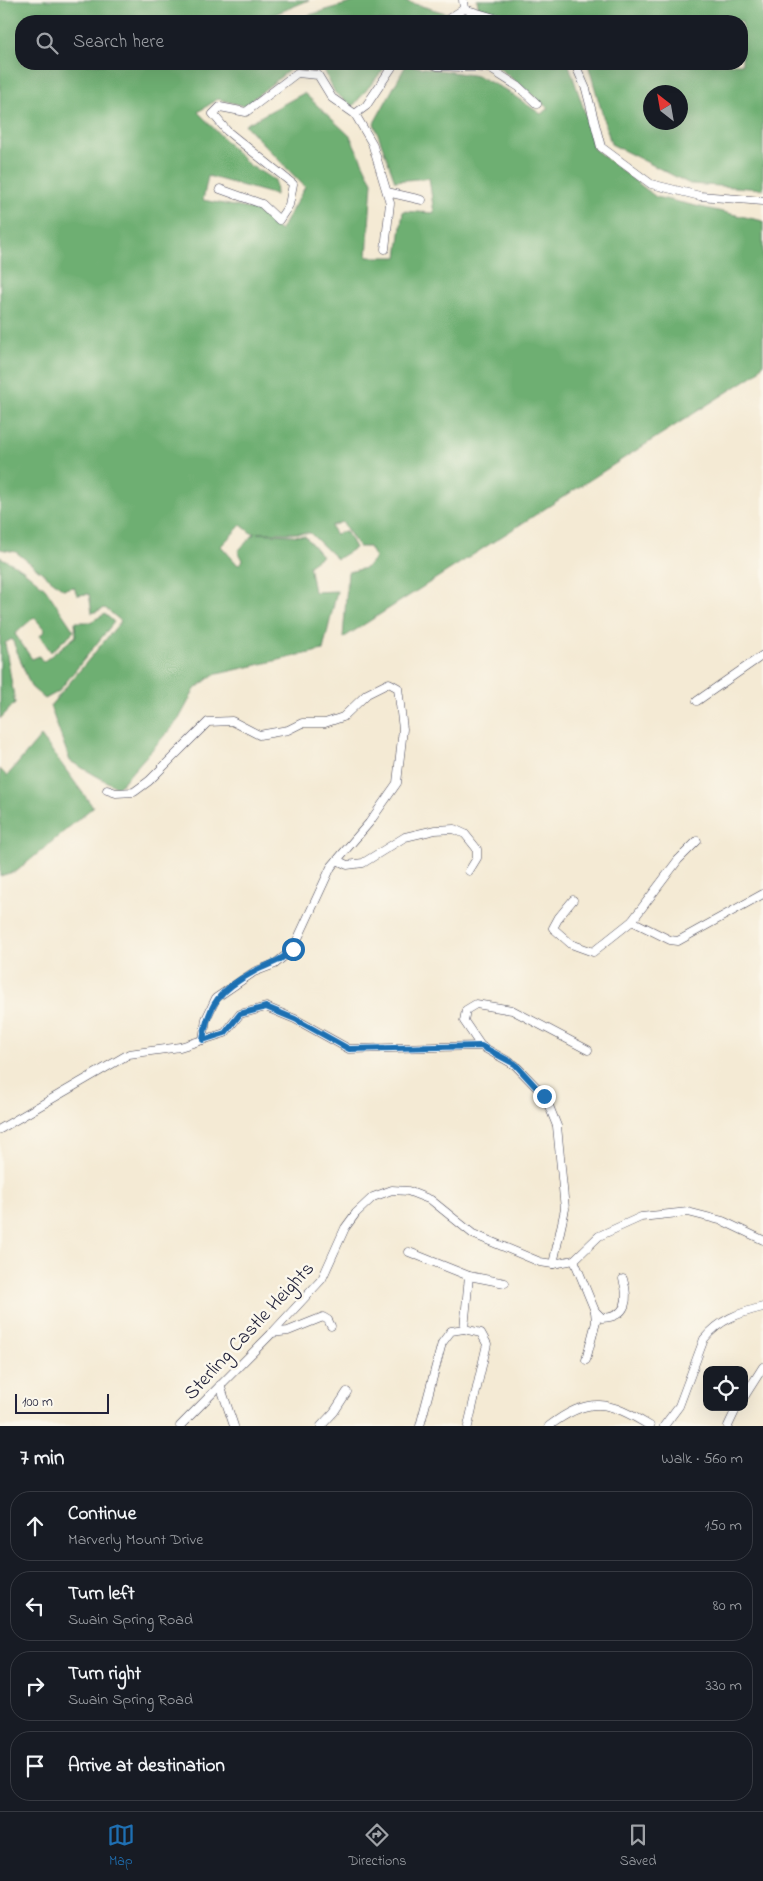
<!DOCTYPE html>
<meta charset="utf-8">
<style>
body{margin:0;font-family:"Indie Flower",sans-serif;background:#20242c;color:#f1f3f6}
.controls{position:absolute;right:15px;bottom:15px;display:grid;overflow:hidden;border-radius:10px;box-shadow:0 5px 20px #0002}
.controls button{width:45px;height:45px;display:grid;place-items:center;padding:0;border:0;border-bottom:1px solid #363941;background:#171b24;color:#f1f3f6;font:25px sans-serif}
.compass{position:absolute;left:643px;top:85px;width:45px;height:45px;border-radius:50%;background:#171b24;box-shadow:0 5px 20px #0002;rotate:329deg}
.scale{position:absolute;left:15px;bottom:12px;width:94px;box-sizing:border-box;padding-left:5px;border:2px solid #22223b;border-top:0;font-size:14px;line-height:18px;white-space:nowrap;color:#22223b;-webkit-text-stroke:4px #fbf7ec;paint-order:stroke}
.stop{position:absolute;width:15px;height:15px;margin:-11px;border:4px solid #1f6fb2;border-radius:50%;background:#fff}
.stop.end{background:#1f6fb2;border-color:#fff;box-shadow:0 1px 5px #0008}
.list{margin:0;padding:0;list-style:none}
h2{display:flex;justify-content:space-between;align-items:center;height:65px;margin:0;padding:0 20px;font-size:21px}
h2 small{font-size:16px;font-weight:400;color:#9ea1a6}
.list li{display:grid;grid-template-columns:32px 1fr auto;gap:15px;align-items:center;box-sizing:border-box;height:70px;margin:0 10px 10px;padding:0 10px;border:1px solid #363941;border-radius:20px}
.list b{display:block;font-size:19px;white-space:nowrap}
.list p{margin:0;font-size:16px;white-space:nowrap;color:#9ea1a6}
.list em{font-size:16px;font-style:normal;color:#9ea1a6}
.icon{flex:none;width:28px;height:28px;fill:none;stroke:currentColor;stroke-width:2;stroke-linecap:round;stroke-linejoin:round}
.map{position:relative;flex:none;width:763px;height:1426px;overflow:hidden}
.search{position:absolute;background:#171b24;box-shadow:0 5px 20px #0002;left:15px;right:15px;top:15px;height:55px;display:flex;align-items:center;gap:12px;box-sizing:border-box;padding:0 18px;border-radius:20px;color:#9ea1a6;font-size:19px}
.sheet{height:385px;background:#171b24}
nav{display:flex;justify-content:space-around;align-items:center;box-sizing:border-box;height:70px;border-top:1px solid #363941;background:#171b24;font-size:14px;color:#9ea1a6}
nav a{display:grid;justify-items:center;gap:2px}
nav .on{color:#1f6fb2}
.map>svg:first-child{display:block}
.forest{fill:#6eaf72;stroke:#486856;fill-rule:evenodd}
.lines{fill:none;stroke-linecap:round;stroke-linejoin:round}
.street-casing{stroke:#424052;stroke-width:9}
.street{stroke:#fff;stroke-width:8}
.route{stroke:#1f6fb2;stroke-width:6}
.labels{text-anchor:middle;stroke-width:5;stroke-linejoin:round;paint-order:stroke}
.street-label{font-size:20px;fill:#22223b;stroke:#fbf7ec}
</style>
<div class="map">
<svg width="763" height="1426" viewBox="0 0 763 1426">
<rect width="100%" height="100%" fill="#fbf7ec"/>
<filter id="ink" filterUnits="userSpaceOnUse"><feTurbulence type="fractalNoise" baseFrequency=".02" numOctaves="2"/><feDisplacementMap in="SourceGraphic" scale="10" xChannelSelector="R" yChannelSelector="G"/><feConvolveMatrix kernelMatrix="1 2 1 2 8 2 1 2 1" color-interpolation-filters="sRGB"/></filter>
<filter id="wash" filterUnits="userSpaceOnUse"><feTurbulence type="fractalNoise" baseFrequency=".0096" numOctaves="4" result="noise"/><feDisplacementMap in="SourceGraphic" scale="20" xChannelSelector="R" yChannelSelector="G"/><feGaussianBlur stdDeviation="1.12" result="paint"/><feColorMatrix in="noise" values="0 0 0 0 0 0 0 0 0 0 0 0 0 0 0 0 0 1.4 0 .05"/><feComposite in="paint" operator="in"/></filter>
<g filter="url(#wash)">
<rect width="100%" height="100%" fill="#f4ead4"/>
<g class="forest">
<path d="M 0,0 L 309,0 L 268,17 L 268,21 L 21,21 L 21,64 L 388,64 L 353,106 L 335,93 L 324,70 L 293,67 L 244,106 L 218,99 L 198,112 L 249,165 L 275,180 L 276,195 L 208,176 L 203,200 L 255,210 L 280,231 L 305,187 L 245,125 L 304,93 L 350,136 L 372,182 L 367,257 L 397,257 L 403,211 L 434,213 L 429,178 L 395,181 L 374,123 L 406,65 L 478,76 L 504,89 L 541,114 L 548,108 L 494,64 L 569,65 L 586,116 L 593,148 L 656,197 L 763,221 L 763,364 L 757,373 L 343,638 L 348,572 L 366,568 L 375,558 L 369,547 L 359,547 L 342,522 L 331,526 L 335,534 L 346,531 L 355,548 L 337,559 L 310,533 L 257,533 L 305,536 L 322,556 L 309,565 L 314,592 L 337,591 L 323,650 L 213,675 L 195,689 L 179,719 L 118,788 L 70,761 L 50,706 L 121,621 L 105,608 L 92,613 L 89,594 L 77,595 L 74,587 L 63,589 L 16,552 L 0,549 ZM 241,525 L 251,533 L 255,533 L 238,551 L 243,560 L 238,565 L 221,546 Z"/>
<polygon points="371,0 401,0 449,14 438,21 289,21 357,1"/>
<path d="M 477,0 L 763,0 L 763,189 L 690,184 L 611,144 L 588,64 L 742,64 L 742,21 L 508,21 L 479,9 ZM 650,92 L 680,92 L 680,122 L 650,122 Z"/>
<polygon points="0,557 22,569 45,588 74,631 51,652 40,636 45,630 34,617 15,634 32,659 39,656 43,662 76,636 75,622 90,622 105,614 114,622 58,692 45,699 31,687 12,639 5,643 15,703 0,719"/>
<polygon points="41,736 93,807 17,871 0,876 0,769 7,776"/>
</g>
</g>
<g filter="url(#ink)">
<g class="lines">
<g class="street-casing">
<g id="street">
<polyline points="463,0 464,9 505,21"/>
<polyline points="445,21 464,9"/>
<polyline points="433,64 437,66 489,68 519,87 537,104"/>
<polyline points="575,64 586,89 601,147 651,184 700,196 763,201"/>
<polyline points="355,114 372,143 390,203 385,249"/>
<polyline points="220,189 262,204 279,220 289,205 293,184 227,131 213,114 220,107 246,112 297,73 318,75 332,98 355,114 366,106 394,64"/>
<polyline points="387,192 422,200"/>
<polyline points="697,701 763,655"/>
<polyline points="107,790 116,793 134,792 149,781 208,722 232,721 259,735 288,730 302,723 325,723 343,717 367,694 389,683 398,688 403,729 397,783 369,823 331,867 293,949 275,964 254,972 216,998 206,1019 203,1040"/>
<polyline points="337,860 347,865 363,863 405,837 435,830 454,829 465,834 477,849 477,858 469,871"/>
<polyline points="573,900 559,917 553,928 571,944 593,952 632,921 678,860 697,841"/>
<polyline points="632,921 670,940 678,941 763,894"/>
<polyline points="481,1046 464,1021 466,1010 476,1004 512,1010 588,1050"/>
<polyline points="0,1129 129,1054 180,1047 225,1033 240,1014 266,1007 295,1019 349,1049 481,1046 515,1065 545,1096 557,1126 565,1209 553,1264 574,1260 599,1236 641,1217 688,1212 723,1221 763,1240"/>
<polyline points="409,1252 469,1276 505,1283"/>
<polyline points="574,1260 595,1311 596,1322 586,1360"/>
<path d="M 595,1311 L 602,1318 C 628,1317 629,1299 623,1279"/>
<polyline points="464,1329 469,1276"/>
<polyline points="272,1333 288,1331 323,1317 328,1320 331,1326"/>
<polyline points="220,1385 234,1426"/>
<polyline points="744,1397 763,1367"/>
<polyline points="180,1426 272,1333 322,1279 345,1228 356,1213 373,1197 392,1190 408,1191 431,1200 473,1234 540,1262 553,1264"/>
<polyline points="321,1426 334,1412 347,1392"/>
<polyline points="420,1426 442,1343 451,1331 464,1329 481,1333 487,1344 468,1426"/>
<path d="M 549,1426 C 590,1395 609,1401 650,1426"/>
<path d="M 664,1426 L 679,1406 L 704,1339 C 720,1319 739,1313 763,1307"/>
<polyline points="728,1426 737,1407"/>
</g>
</g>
<use href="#street" class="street"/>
</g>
</g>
<g class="lines" filter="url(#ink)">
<path class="route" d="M 293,949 C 281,962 268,964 253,972 C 221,989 208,1004 203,1040 L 225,1033 L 240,1014 L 266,1007 L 295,1019 L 349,1049 L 481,1046 L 515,1064 L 544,1096"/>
</g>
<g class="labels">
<g class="street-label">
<text transform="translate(248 1330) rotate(-47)" y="7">Sterling Castle Heights</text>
</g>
</g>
</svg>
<div class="controls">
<button><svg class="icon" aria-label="locate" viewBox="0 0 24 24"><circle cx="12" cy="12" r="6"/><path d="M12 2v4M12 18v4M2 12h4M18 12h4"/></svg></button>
</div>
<svg class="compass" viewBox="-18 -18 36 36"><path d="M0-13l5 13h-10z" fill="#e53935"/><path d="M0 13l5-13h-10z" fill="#9ea1a6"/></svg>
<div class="scale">100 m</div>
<div class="stop" style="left:293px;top:949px"></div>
<div class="stop end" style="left:544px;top:1096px"></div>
<div class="search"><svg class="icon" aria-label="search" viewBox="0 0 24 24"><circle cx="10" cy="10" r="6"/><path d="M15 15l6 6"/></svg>Search here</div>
</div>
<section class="sheet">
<h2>7 min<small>Walk · 560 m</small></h2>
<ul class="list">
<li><svg class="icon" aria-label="ahead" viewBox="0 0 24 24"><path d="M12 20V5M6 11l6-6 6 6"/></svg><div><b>Continue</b><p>Marverly Mount Drive</p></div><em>150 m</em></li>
<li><svg class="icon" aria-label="left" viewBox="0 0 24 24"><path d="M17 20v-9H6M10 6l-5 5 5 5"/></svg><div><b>Turn left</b><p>Swain Spring Road</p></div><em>80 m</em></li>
<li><svg class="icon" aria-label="right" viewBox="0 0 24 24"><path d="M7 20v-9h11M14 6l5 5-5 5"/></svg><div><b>Turn right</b><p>Swain Spring Road</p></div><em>330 m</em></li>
<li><svg class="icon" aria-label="arrive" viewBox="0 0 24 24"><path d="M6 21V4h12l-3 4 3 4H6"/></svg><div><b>Arrive at destination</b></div></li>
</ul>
</section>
<nav>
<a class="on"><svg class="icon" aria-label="map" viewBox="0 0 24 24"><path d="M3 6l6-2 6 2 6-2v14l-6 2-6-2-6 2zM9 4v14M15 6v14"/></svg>Map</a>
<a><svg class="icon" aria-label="directions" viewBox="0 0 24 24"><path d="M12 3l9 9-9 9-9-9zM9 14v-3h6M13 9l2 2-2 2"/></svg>Directions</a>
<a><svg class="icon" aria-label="saved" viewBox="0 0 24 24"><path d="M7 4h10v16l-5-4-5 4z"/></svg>Saved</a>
</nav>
